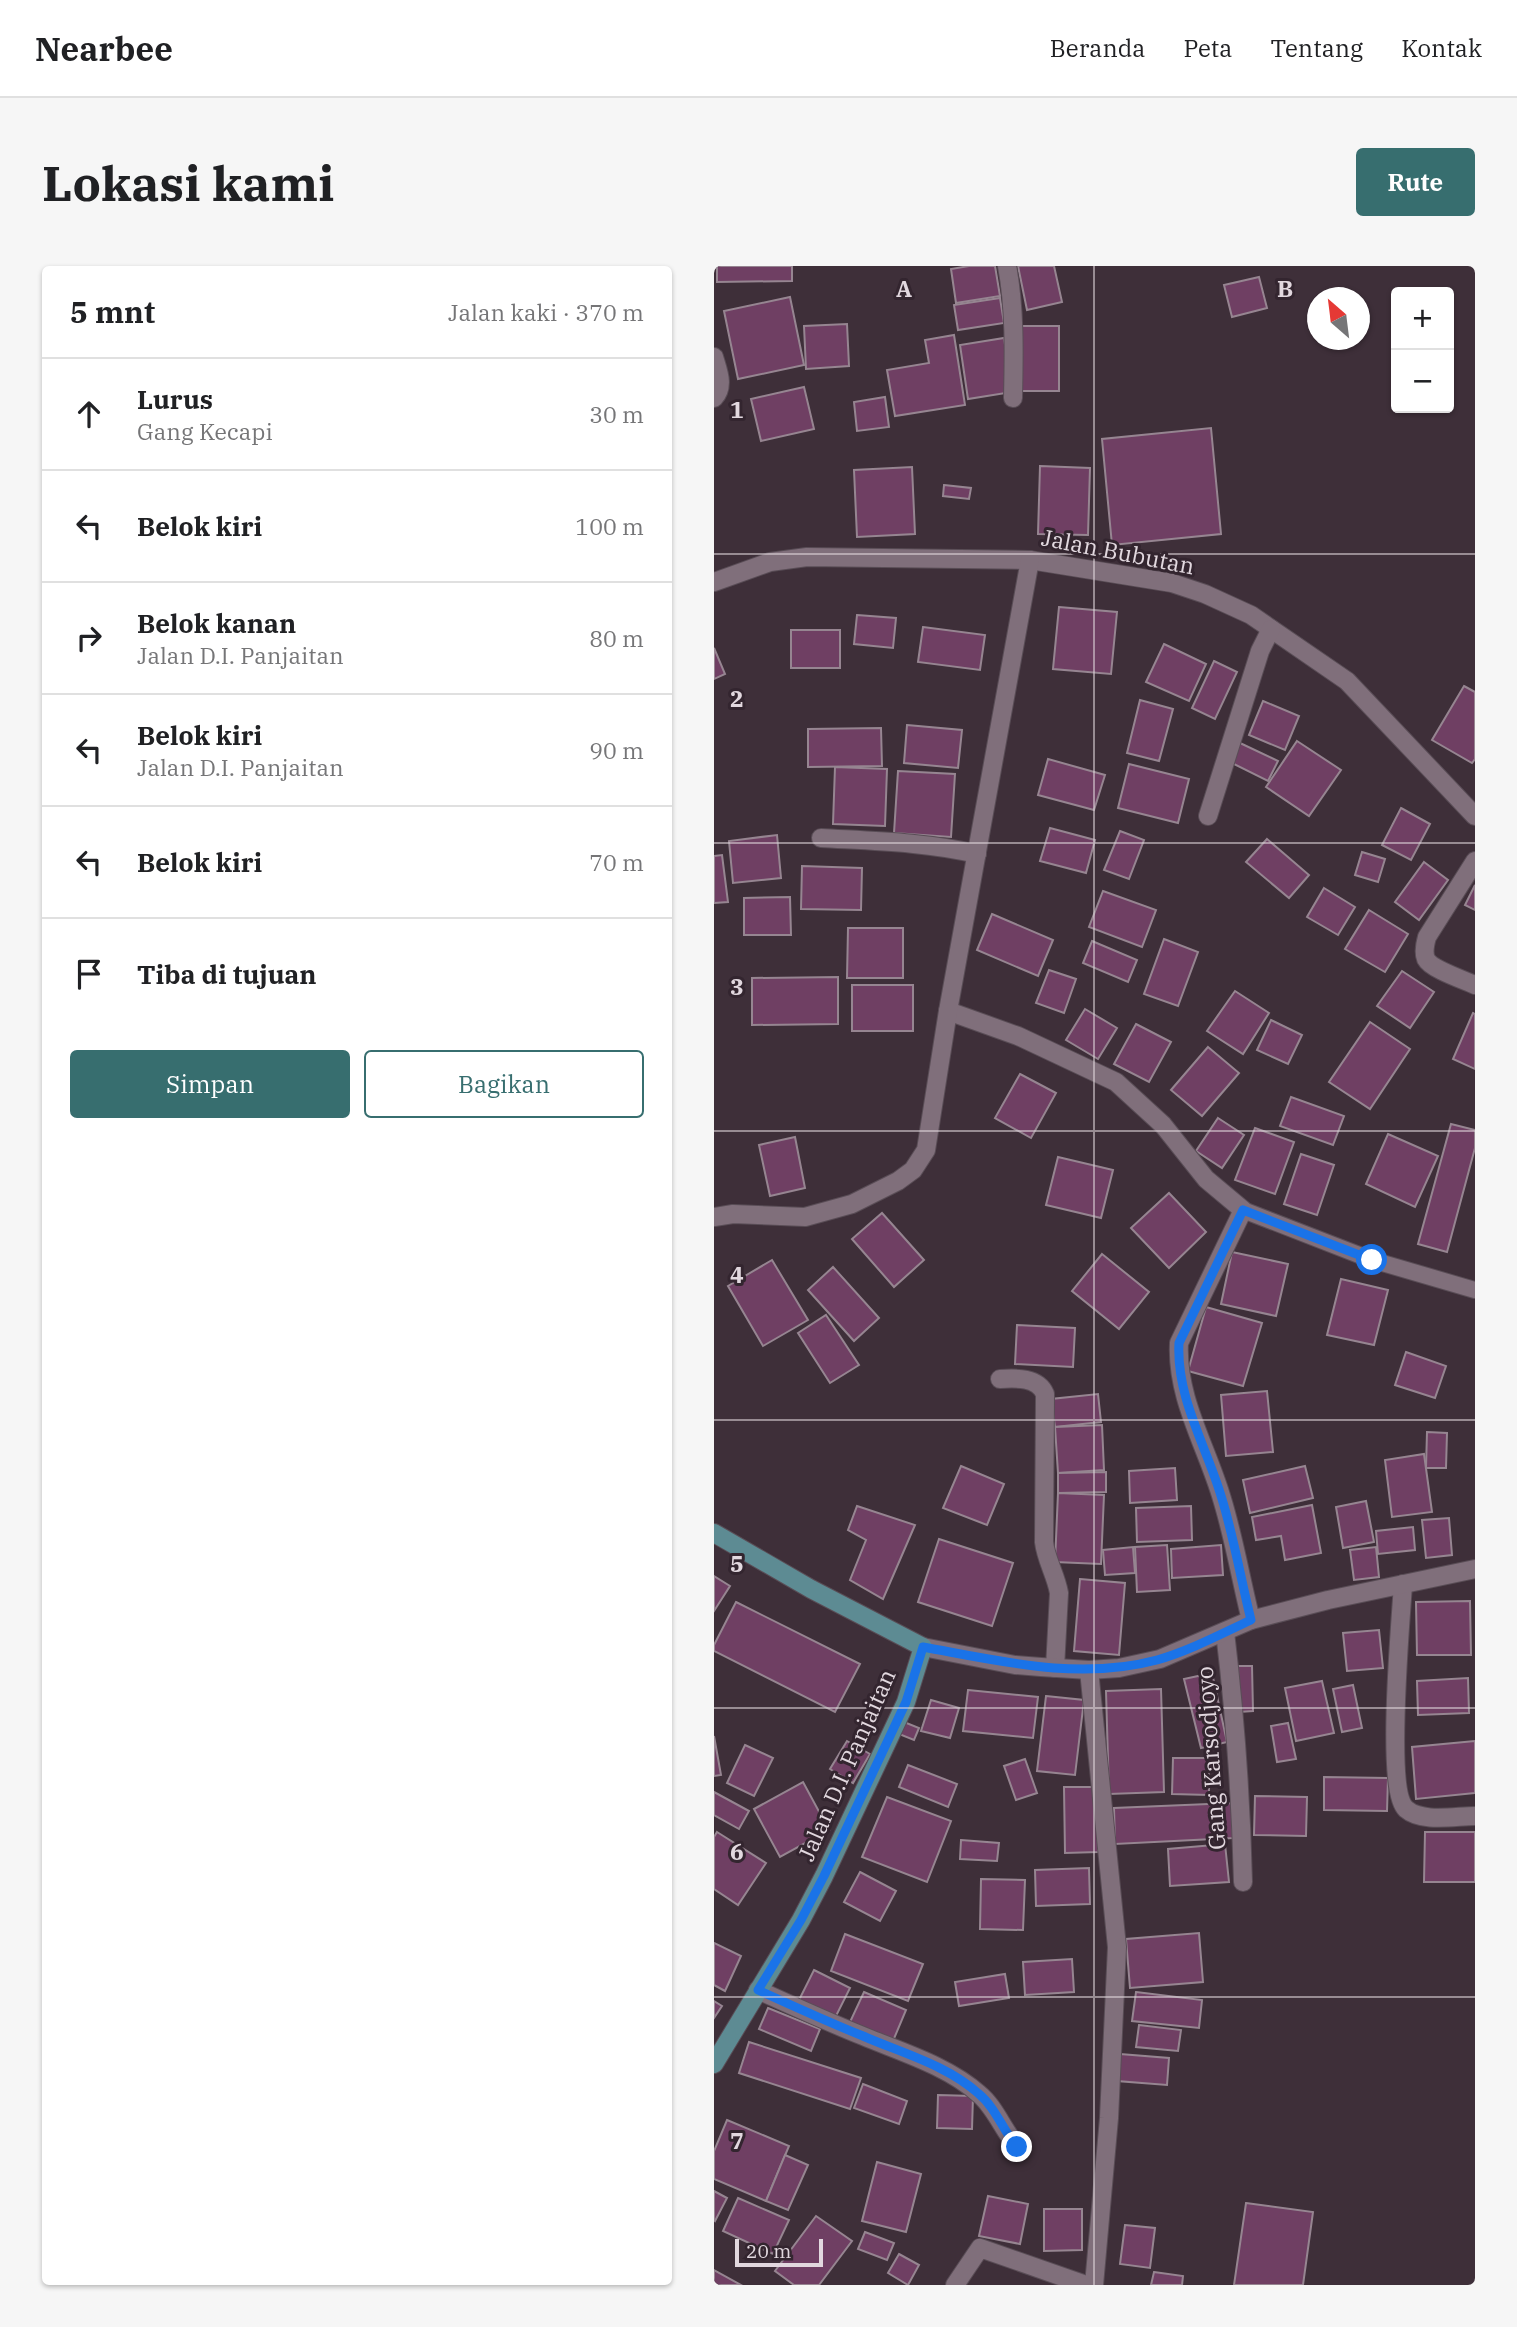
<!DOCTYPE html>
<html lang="id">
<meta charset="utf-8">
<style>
body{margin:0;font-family:"IBM Plex Serif",serif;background:#f6f6f6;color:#202124}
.controls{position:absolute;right:21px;top:21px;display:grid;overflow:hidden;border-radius:7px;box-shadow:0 2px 5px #0004}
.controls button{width:63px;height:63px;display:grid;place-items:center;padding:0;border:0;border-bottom:2px solid #e0e0e0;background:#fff;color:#202124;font:35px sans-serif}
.compass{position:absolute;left:593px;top:21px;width:63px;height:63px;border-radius:50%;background:#fff;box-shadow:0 2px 5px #0004;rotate:332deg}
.scale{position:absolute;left:21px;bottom:18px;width:88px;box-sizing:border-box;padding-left:7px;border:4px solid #e2d8df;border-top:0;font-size:19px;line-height:24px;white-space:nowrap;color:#e2d8df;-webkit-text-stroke:5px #33252f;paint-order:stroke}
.stop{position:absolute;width:21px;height:21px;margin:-16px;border:5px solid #1a73e8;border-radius:50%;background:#fff}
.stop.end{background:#1a73e8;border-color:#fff;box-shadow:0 2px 7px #0008}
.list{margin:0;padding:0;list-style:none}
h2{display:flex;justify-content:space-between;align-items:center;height:91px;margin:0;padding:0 28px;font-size:30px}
h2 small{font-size:23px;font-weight:400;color:#757577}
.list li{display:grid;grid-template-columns:46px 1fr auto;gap:21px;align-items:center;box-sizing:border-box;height:112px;padding:0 28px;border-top:2px solid #e0e0e0}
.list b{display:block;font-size:26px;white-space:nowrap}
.list p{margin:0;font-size:23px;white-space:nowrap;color:#757577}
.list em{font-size:23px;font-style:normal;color:#757577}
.actions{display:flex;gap:14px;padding:21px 28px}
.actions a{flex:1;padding:16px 0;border:2px solid #376e6f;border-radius:7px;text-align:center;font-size:24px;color:#376e6f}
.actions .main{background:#376e6f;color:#fff}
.icon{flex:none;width:38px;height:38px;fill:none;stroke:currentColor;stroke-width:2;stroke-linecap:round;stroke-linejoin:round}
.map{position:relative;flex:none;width:761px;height:2019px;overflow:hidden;border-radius:7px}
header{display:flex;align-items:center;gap:42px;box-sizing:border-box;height:98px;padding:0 35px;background:#fff;border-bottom:2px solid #e0e0e0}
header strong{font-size:33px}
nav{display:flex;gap:38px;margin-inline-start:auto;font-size:24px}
.intro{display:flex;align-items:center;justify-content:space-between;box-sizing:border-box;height:168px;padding:0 42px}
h1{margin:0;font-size:49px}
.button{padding:18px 32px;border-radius:7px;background:#376e6f;color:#fff;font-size:24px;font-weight:700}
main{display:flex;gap:42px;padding:0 42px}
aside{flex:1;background:#fff;border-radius:7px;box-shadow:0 2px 5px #0004}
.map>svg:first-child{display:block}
.building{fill:#6f3f63;stroke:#968591;stroke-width:2}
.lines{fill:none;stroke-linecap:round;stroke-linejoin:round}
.lane-casing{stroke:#594d56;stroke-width:18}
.street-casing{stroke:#594d56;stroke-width:20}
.secondary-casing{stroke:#594d56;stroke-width:20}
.lane{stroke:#806f7b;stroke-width:16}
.street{stroke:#806f7b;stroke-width:18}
.secondary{stroke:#5d8b93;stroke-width:18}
.route{stroke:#1a73e8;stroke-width:9}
.grid{fill:none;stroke:#e2d8df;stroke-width:2;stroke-opacity:0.55}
.labels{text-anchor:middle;stroke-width:6;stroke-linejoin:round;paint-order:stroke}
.street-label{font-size:23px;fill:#e2d8df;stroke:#33252f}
.grid-label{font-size:23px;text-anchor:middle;font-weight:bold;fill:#e2d8df;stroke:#33252f;stroke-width:6;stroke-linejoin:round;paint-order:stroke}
</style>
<header>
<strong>Nearbee</strong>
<nav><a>Beranda</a><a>Peta</a><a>Tentang</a><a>Kontak</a></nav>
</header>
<div class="intro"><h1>Lokasi kami</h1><a class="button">Rute</a></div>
<main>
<aside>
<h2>5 mnt<small>Jalan kaki · 370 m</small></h2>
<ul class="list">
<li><svg class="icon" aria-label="ahead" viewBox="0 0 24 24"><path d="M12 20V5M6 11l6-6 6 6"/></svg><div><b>Lurus</b><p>Gang Kecapi</p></div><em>30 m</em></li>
<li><svg class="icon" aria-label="left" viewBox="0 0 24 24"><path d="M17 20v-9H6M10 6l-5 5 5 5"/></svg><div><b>Belok kiri</b></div><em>100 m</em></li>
<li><svg class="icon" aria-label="right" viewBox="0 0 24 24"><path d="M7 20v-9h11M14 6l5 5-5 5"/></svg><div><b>Belok kanan</b><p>Jalan D.I. Panjaitan</p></div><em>80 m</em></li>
<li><svg class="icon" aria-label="left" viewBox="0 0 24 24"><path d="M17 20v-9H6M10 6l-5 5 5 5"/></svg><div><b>Belok kiri</b><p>Jalan D.I. Panjaitan</p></div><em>90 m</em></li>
<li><svg class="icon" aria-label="left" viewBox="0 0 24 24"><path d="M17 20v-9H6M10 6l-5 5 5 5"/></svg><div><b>Belok kiri</b></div><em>70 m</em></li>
<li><svg class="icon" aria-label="arrive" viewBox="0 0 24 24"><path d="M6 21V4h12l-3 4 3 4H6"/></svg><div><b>Tiba di tujuan</b></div></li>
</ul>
<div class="actions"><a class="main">Simpan</a><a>Bagikan</a></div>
</aside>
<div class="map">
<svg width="761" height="2019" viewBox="0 0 761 2019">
<rect width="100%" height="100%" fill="#3e2f39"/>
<g class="building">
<polygon points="3,0 78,0 78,15 3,16"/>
<polygon points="255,0 281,0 286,30 242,37 237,3"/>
<polygon points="304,0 340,0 348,36 313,44"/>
<polygon points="545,11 553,42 518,51 510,19"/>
<polygon points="76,31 90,99 24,113 10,45"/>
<polygon points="286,32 290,57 244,64 240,39"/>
<polygon points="133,58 135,100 92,103 90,60"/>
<rect x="307" y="60" width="38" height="65"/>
<polygon points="240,69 251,139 181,150 173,104 215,97 211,74"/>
<polygon points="290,72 298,126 254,133 246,79"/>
<polygon points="90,121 100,163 47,175 37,133"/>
<polygon points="171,131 175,161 143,165 140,136"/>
<polygon points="497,162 507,268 398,279 388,173"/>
<polygon points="326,200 376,202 374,269 324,268"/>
<polygon points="198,201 201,268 143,271 140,204"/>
<polygon points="230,219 257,222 255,233 229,230"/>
<polygon points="345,341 403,346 397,408 339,403"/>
<polygon points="143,349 182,352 179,382 140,378"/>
<polygon points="209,361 271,369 266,404 204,396"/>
<rect x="77" y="364" width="49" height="38"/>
<polygon points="450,378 492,398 475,435 432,416"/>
<polygon points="0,382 11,408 0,413"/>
<polygon points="500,395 523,406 501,453 478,442"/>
<polygon points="750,420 761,426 761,493 758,497 718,474"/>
<polygon points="426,434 459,443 445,495 413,487"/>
<polygon points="549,435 585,450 571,484 535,469"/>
<polygon points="193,459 248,464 244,502 190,497"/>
<polygon points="167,462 168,500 94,501 94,463"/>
<polygon points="583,475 627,504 595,550 552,521"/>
<polygon points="526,477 564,495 554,515 516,496"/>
<polygon points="334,493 391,509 380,544 324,529"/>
<polygon points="415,498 475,513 464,557 404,542"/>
<polygon points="121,501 173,503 171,560 119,558"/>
<polygon points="184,505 241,508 237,571 180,567"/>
<polygon points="687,542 716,558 697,594 668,579"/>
<polygon points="336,562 381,574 372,607 326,595"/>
<polygon points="406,565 430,574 415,613 390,604"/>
<polygon points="63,569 67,612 19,617 15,575"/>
<polygon points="553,573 595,609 575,632 532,596"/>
<polygon points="648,586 671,593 664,616 641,609"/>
<polygon points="8,589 14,636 0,637 0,590"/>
<polygon points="710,596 734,614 705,654 681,636"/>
<polygon points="88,600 148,602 147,644 87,643"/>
<polygon points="761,619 761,644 751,639"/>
<polygon points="610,622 641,641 624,669 593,651"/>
<polygon points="389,625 442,644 428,681 375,661"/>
<polygon points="76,631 77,669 30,669 30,632"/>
<polygon points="655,644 694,668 671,706 631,683"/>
<polygon points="278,648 339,674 324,710 263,684"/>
<polygon points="134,662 189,662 189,712 133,712"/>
<polygon points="450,673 484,686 464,740 430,728"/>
<polygon points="378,675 423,694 414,716 369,697"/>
<polygon points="335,704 362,713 350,747 322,737"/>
<polygon points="688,705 720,726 696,762 663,740"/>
<polygon points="124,711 124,758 38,759 38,712"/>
<rect x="138" y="719" width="61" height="46"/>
<polygon points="521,725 555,747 529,788 493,765"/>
<polygon points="371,743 403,762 384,793 352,774"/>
<polygon points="759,747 761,748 761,803 739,793"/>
<polygon points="557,754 588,769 574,798 543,784"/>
<polygon points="656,756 696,783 656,843 615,816"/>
<polygon points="422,758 457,776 435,816 400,798"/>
<polygon points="494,781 525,807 488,850 457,824"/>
<polygon points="306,808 342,827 317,872 281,852"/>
<polygon points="577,831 630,850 619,879 566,860"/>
<polygon points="504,852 530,869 508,902 482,885"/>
<polygon points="737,858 761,864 761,882 733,986 704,978"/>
<polygon points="541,862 580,876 561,928 521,914"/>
<polygon points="674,868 724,890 701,941 652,918"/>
<polygon points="81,871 91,922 56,930 45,879"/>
<polygon points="587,888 620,899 603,949 570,938"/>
<polygon points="344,891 399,904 387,952 332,939"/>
<polygon points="455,927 492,966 455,1002 417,962"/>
<polygon points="168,947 210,994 180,1021 138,973"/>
<polygon points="518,986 574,998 562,1050 507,1038"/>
<polygon points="388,988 435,1026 405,1063 358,1025"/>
<polygon points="58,994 94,1054 49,1080 14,1020"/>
<polygon points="119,1001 165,1052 140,1075 94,1024"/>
<polygon points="627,1013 674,1024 660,1079 613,1069"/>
<polygon points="492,1041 548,1057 529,1120 474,1105"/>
<polygon points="112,1049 145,1099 116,1117 84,1067"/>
<polygon points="303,1059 361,1062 359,1101 301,1098"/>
<polygon points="692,1086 732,1100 721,1132 681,1119"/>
<polygon points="553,1125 559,1186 512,1190 507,1129"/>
<polygon points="384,1128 387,1156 341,1161 337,1133"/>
<polygon points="388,1159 390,1204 344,1207 341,1161"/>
<polygon points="713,1166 733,1167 732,1202 712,1202"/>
<polygon points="710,1188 718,1246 678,1251 671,1194"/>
<polygon points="247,1200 290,1218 273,1259 229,1242"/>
<polygon points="591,1200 599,1232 536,1247 529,1214"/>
<polygon points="461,1202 463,1234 416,1237 415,1205"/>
<polygon points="392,1206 392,1226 344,1227 344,1207"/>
<polygon points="344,1227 390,1229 387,1298 341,1296"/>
<polygon points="652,1235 660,1276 629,1282 622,1241"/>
<polygon points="598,1239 607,1287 571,1294 567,1270 542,1274 538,1251"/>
<polygon points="143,1240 201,1259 169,1333 136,1314 152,1274 134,1264"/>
<polygon points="477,1240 478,1274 423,1276 422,1242"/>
<polygon points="735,1252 738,1289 712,1292 708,1254"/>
<polygon points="699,1261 701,1284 664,1288 662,1265"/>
<polygon points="225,1273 299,1297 278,1360 204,1336"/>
<polygon points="453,1279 456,1324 423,1326 421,1281"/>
<polygon points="507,1279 509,1309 458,1312 457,1283"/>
<polygon points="419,1281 421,1307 391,1309 389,1284"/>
<polygon points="662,1281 665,1311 640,1314 636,1284"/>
<polygon points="0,1310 16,1320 0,1345"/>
<polygon points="366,1313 411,1317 405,1389 360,1385"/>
<polygon points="756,1335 757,1389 703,1389 702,1336"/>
<polygon points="22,1336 146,1398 121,1446 0,1385 0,1379"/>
<polygon points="665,1364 669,1402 633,1405 629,1367"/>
<polygon points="524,1400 538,1400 539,1445 525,1446"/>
<polygon points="498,1407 513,1476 487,1482 470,1413"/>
<polygon points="754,1412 755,1447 704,1449 703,1415"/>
<polygon points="608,1415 620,1467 582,1475 571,1422"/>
<polygon points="639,1419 648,1462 628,1466 619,1423"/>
<polygon points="447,1423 450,1526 395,1528 392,1425"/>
<polygon points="254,1424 324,1431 319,1472 249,1465"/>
<polygon points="332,1430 370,1434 361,1509 323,1505"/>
<polygon points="217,1434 245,1442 236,1472 207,1465"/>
<polygon points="185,1454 205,1462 200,1474 180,1466"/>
<polygon points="574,1457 582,1493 563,1496 557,1460"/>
<polygon points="0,1470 7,1509 0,1510"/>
<polygon points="133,1475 156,1488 139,1517 116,1503"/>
<polygon points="761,1475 761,1527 702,1533 698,1481"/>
<polygon points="31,1479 59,1492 40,1530 13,1517"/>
<polygon points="459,1492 495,1492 495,1529 458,1528"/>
<polygon points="311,1493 323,1527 302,1534 290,1500"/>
<polygon points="194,1499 243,1518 234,1541 185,1521"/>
<polygon points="610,1511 674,1512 673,1545 610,1544"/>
<polygon points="89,1516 115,1564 66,1591 40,1543"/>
<polygon points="350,1521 383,1521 384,1586 351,1587"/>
<polygon points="0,1526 35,1545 25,1563 0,1549"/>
<polygon points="541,1530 593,1531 592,1570 540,1569"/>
<polygon points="173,1531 237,1555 213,1616 148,1591"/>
<polygon points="518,1537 519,1572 401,1578 400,1542"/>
<polygon points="3,1566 52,1597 24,1639 0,1623 0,1571"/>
<polygon points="711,1566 761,1566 761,1616 710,1616"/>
<polygon points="247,1574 285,1577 283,1595 246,1593"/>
<polygon points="511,1578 515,1616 456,1620 454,1583"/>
<polygon points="375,1602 376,1638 322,1640 321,1604"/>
<polygon points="146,1606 182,1625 166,1655 130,1636"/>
<polygon points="267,1613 311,1614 309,1664 266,1663"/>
<polygon points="485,1667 489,1716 416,1722 412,1673"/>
<polygon points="131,1668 209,1698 194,1735 117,1705"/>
<polygon points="0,1677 27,1690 11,1725 0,1719"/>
<polygon points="358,1693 360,1726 311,1729 309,1696"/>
<polygon points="100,1704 136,1722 120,1754 84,1736"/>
<polygon points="291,1708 295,1732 245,1740 241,1716"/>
<polygon points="150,1726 192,1744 179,1775 136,1756"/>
<polygon points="422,1726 488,1734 485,1762 418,1755"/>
<polygon points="0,1735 8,1740 0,1752"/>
<polygon points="54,1742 106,1763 97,1785 45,1763"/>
<polygon points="425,1759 467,1764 464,1785 422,1781"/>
<polygon points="35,1776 147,1812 136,1843 25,1807"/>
<polygon points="406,1788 455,1792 453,1819 403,1815"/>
<polygon points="149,1818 193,1835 185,1858 140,1842"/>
<polygon points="224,1829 259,1830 258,1863 223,1862"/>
<polygon points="13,1854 75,1880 52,1935 0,1913 0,1885"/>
<polygon points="71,1889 94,1899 74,1944 52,1935"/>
<polygon points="163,1896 207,1908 192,1966 148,1955"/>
<polygon points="0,1925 13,1932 1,1955 0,1954"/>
<polygon points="274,1930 314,1938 306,1978 265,1970"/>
<polygon points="24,1932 75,1954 59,1988 9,1965"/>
<polygon points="532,1937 599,1946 589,2019 520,2019"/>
<polygon points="330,1943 368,1943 368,1984 330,1985"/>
<polygon points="102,1950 138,1975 105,2019 80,2019 61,2005"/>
<polygon points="411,1959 441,1962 436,2002 406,1998"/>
<polygon points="151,1966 180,1977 173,1994 144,1983"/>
<polygon points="185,1988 205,1999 194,2019 174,2007"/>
<polygon points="0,2004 27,2019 0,2019"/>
<polygon points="440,2006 469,2010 468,2019 437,2019"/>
</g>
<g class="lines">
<g class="lane-casing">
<polyline id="lane" points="529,944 658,994 761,1024"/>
</g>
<g class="street-casing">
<g id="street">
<path d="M 293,0 C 301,42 300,88 299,132"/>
<path d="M 0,91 C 4,105 11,120 0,132"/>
<polyline points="0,316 56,296 93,291 316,294 458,317 491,328 537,349 633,415 761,550"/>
<polyline points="494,550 546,385 557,363"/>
<path d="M 107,572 C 159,575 212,576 263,588"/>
<path d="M 761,595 L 713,671 C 711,678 709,686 712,693 C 717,703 750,714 761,719"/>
<path d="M 234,745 L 304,770 L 402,816 L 449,859 L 492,913 L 529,944 L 465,1077 C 462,1132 493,1181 508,1233 C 520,1272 527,1314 537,1354"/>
<polyline points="0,951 19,948 91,951 138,938 184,915 199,904 212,884 234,745 316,294"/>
<path d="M 286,1113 C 302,1112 324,1111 331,1128 L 330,1276 C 332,1294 342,1309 345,1327 L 341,1402"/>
<path d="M 689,1318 C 687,1353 671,1524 692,1543 C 708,1557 741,1550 761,1550"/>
<path d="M 511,1366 C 521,1449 527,1532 529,1616"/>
<polyline points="209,1381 301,1399 327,1401 375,1404 405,1402 446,1393 537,1354 614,1334 761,1303"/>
<polyline points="375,1404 403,1681 395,1852 380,2019"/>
<path d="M 44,1724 C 79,1740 114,1756 149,1770 C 187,1786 234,1800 265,1828 C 281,1841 289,1864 303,1880"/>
<polyline points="241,2019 266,1982 372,2019"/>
</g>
</g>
<g class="secondary-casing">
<polyline id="secondary" points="0,1267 97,1323 209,1381 192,1436 110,1610 87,1654 0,1798"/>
</g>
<use href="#lane" class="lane"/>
<use href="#street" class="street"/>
<use href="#secondary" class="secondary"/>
</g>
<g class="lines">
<path class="route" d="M 303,1881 C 289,1864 281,1841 265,1828 C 233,1799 188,1787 149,1770 C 114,1756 79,1740 44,1724 L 87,1654 L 110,1610 L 192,1436 L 209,1381 C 286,1395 365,1415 443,1394 C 475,1385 507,1368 537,1354 C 527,1314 520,1272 508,1233 C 493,1181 462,1132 465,1077 L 529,944 L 658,994"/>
</g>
<path class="grid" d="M 380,0 L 380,2019M 0,288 L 761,288M 0,577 L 761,577M 0,865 L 761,865M 0,1154 L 761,1154M 0,1442 L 761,1442M 0,1731 L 761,1731"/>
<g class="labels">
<g class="street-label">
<text transform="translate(404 286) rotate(11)" y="8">Jalan Bubutan</text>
<text transform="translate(497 1492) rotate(-94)" y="8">Gang Karsodjoyo</text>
<text transform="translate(133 1499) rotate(-66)" y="8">Jalan D.I. Panjaitan</text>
</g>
</g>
<g class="grid-label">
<text x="190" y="31">A</text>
<text x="571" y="31">B</text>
<text x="23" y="152">1</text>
<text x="23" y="441">2</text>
<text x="23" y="729">3</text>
<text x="23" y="1017">4</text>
<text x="23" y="1306">5</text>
<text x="23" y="1594">6</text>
<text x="23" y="1883">7</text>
</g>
</svg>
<div class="controls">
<button>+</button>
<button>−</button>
</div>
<svg class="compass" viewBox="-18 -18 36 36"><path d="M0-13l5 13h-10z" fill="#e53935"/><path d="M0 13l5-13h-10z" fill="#757577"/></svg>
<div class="scale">20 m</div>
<div class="stop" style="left:658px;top:994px"></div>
<div class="stop end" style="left:303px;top:1881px"></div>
</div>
</main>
